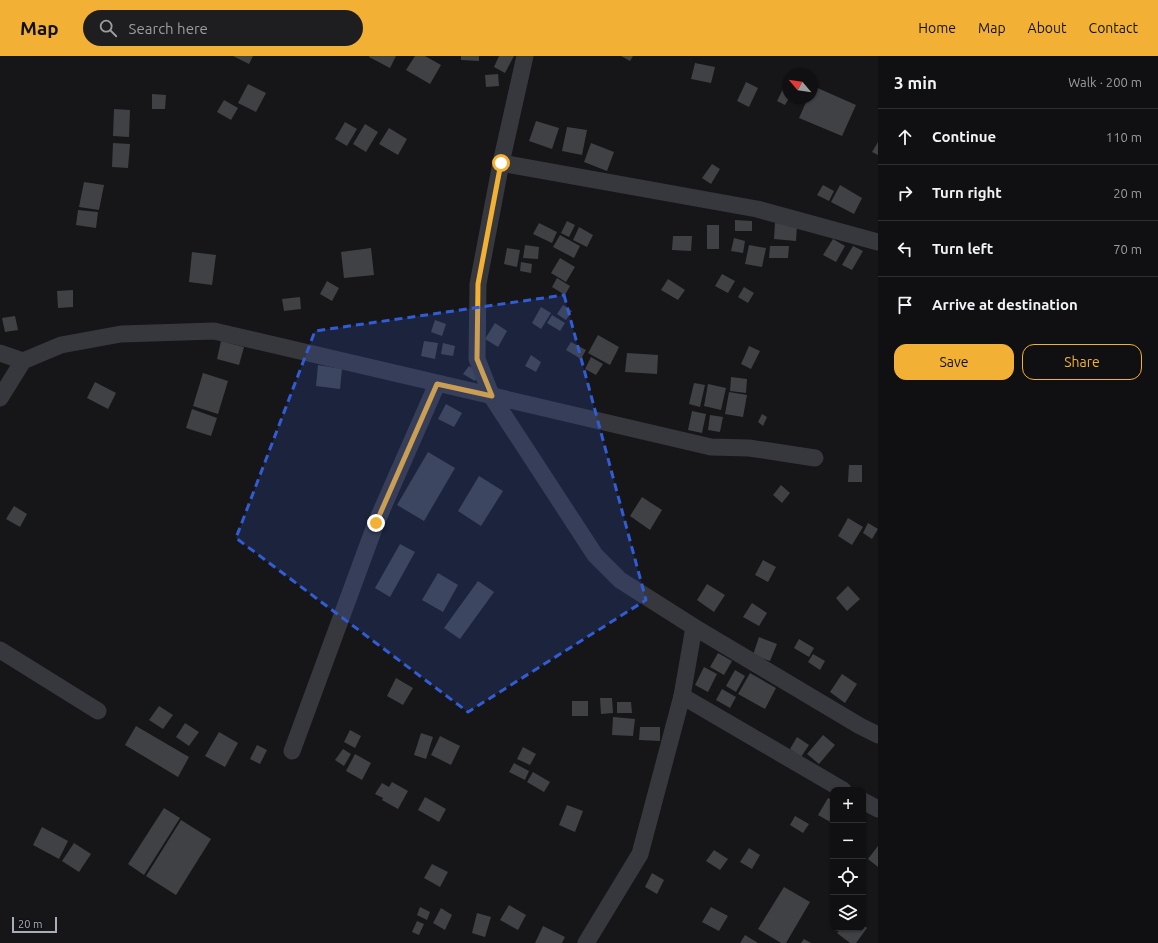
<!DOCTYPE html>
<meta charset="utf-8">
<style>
body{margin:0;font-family:Ubuntu,sans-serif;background:#1e1e20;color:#f1f3f6}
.controls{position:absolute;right:12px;bottom:12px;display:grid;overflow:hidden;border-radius:8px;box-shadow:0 1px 3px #0004}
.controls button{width:36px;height:36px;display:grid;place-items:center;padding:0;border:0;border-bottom:1px solid #303032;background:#101012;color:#f1f3f6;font:20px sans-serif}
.compass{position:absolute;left:782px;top:12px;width:36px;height:36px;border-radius:50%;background:#101012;box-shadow:0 1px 3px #0004;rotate:299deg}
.scale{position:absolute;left:12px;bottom:10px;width:45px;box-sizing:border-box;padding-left:4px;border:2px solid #a8adb8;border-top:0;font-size:11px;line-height:14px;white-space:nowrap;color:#a8adb8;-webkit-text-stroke:3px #111113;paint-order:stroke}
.stop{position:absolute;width:12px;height:12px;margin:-9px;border:3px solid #f2b134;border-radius:50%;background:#fff}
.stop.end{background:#f2b134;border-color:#fff;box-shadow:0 1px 4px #0008}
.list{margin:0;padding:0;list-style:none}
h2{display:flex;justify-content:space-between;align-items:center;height:52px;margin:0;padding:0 16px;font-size:17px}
h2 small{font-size:13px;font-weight:400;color:#9c9d9f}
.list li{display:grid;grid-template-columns:26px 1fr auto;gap:12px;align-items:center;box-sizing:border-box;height:56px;padding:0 16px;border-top:1px solid #303032}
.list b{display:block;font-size:15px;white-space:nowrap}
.list em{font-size:13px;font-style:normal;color:#9c9d9f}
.actions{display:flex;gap:8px;padding:12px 16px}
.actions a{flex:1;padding:9px 0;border:1px solid #f2b134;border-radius:12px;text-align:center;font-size:14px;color:#f2b134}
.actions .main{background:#f2b134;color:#111}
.icon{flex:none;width:22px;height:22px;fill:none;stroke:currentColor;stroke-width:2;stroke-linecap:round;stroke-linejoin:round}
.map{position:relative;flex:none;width:878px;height:887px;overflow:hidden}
header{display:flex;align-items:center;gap:24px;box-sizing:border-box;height:56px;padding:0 20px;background:#f2b134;color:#111}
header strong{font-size:19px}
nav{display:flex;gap:22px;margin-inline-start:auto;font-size:14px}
.search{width:280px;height:36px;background:#1e1e20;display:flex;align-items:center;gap:10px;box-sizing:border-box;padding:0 14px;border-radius:22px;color:#9c9d9f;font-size:15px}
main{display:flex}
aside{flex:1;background:#101012}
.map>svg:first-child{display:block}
.building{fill:#404145}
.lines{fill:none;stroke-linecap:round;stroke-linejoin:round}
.minor{stroke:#37383d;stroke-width:17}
.route{stroke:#f2b134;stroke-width:5}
.marked{fill:#325cd3;fill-opacity:0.2;stroke:#325cd3;stroke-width:3;stroke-dasharray:8 5;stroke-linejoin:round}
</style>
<header>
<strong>Map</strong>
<div class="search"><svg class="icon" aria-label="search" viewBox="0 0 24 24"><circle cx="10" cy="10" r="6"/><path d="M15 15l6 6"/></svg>Search here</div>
<nav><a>Home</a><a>Map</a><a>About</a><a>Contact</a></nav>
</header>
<main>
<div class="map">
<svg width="878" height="887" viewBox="0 0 878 887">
<rect width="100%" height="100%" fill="#161618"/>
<g class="building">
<polygon points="233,0 253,0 249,8"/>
<polygon points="369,0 396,0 390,12 369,1"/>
<polygon points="415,0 425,0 441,9 430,28 406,14"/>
<polygon points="461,0 479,0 479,5 461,4"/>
<polygon points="499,0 514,0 505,17 494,11"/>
<polygon points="621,0 633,0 630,5"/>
<polygon points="695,7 715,11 711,27 691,23"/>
<polygon points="498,18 499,30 486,31 485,19"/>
<polygon points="746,26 758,32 749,51 737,45"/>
<polygon points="248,28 266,37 256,56 238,47"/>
<polygon points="813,30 856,49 842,80 799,62 808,42 812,42 812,33"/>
<polygon points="783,33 788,35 788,42 789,42 785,49 777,45"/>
<polygon points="152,38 166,39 165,53 152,53"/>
<polygon points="224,44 238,52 231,64 217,56"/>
<polygon points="114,53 130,54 129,81 113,80"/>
<polygon points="536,65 559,72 552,93 529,85"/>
<polygon points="345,66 357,73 347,90 335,83"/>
<polygon points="365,68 378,76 366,96 353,88"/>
<polygon points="567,71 587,74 582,99 562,95"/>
<polygon points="389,72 407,83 398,99 379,88"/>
<polygon points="878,86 878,99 872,96"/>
<polygon points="113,87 130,88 128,112 112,111"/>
<polygon points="591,87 614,96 607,115 584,106"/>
<polygon points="712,108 720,113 711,128 702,122"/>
<polygon points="84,126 104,129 99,154 79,151"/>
<polygon points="823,129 834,135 829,145 817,139"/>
<polygon points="840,129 862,142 854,158 831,146"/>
<polygon points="78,154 98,156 96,172 76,169"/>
<polygon points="735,164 752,165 752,175 735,175"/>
<polygon points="567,165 575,169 569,181 561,177"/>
<polygon points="539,167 557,176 552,187 533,178"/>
<polygon points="775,167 797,169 796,185 774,183"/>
<rect x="707" y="169" width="12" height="24"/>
<polygon points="579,171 593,179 587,191 573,184"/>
<polygon points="560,179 580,190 574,202 553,191"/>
<polygon points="673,180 692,180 691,195 672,194"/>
<polygon points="734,182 745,185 743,197 731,195"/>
<polygon points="833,183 845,190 836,206 823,199"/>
<polygon points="525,189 539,191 538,203 523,202"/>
<polygon points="749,189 766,192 762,211 745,208"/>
<polygon points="770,190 789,190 788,202 769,202"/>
<polygon points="853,190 863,195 852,214 842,209"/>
<polygon points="371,192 374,219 344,222 341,196"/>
<polygon points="507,192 520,194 517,211 504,208"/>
<polygon points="192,196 216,199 212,229 189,226"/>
<polygon points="560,202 575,211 566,226 551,217"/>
<polygon points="521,206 532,208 531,217 520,215"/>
<polygon points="722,218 735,225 728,237 715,230"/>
<polygon points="557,222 570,230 565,239 552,231"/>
<polygon points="668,223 685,234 678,244 661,234"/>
<polygon points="327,225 339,232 332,245 320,238"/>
<polygon points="744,231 754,237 748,247 738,241"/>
<polygon points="73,234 73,251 58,252 57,235"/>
<polygon points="300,241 301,253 284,255 282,243"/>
<polygon points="563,249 572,255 566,264 557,258"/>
<polygon points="541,251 551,257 541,273 532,267"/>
<polygon points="552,259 565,267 560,275 547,267"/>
<polygon points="15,260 18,274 5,276 2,262"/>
<polygon points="435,264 446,268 442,280 431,276"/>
<polygon points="495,267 507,275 498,291 485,283"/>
<polygon points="598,279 619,291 610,309 588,297"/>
<polygon points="221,285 244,291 239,309 217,303"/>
<polygon points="424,285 438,287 435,303 421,300"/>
<polygon points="571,286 586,294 581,303 566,294"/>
<polygon points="443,287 455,290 453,300 441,298"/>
<polygon points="749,290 760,295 751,313 741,308"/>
<polygon points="627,297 658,299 657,318 625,316"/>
<polygon points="531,299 541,306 536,316 525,310"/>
<polygon points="591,301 603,308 596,319 585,313"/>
<polygon points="318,309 342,313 340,333 316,330"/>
<polygon points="469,310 480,317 475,325 463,318"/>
<polygon points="203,317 228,325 218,358 193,350"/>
<polygon points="731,321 747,323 746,337 730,335"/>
<polygon points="95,326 116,337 108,353 87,342"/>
<polygon points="694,327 705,329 700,351 689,348"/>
<polygon points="708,328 726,332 721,354 704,350"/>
<polygon points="729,336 747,339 743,361 725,358"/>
<polygon points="446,348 462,357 454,371 438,363"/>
<polygon points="192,353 217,362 211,380 186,372"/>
<polygon points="692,355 706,358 702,377 688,374"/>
<polygon points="762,358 767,361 763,370 758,366"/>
<polygon points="710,359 723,361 720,376 708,374"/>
<polygon points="428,396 455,412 424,465 397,449"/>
<polygon points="849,409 862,409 862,426 848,426"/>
<polygon points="479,420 503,435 481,470 458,455"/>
<polygon points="781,429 790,437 782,447 773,439"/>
<polygon points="642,441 662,454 650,474 630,460"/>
<polygon points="14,450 27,458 20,471 6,463"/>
<polygon points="848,462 863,471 852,489 838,480"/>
<polygon points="868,467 878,473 872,483 863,477"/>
<polygon points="400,488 415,496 390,541 375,532"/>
<polygon points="763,504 776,511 768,526 755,519"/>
<polygon points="438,517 458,529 443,556 422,544"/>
<polygon points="478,525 494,536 460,583 444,572"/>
<polygon points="707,528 725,539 714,556 697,544"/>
<polygon points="848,530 860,543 847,555 836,542"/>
<polygon points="752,547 767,557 759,570 743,561"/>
<polygon points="759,581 777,588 770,605 753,599"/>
<polygon points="799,583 814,592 809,601 794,592"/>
<polygon points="718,597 732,605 724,619 710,611"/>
<polygon points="813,598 825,605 820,614 808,606"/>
<polygon points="704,611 717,618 708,636 695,629"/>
<polygon points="735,614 745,620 736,636 726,630"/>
<polygon points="750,617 776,632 765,653 738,638"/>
<polygon points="842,618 857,628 845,647 830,636"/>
<polygon points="396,622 413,632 403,649 387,640"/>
<polygon points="722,633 736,641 730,652 716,644"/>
<polygon points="600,642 612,642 613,657 601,658"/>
<rect x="572" y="645" width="16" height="15"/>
<polygon points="617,646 631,646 632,657 617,657"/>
<polygon points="159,650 173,659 163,673 149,664"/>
<polygon points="613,661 635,663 633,680 612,679"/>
<polygon points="185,667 199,676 189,690 176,681"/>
<polygon points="136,670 189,701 178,721 125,689"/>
<polygon points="640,671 660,671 660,685 639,684"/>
<polygon points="350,674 361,680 355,692 344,686"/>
<polygon points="219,676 238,687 225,711 205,700"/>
<polygon points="421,677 433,681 426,703 414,699"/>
<polygon points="823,679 835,689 819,708 807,698"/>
<polygon points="440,680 460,690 451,709 431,699"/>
<polygon points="797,681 809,689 801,701 790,693"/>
<polygon points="257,689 267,694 260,708 250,703"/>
<polygon points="523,691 536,698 530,709 517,703"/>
<polygon points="343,693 351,698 344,710 335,704"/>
<polygon points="355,698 371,707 362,724 346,715"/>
<polygon points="514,707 529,715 525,724 509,716"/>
<polygon points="533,716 550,726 544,736 527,726"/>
<polygon points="392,726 408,735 398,753 382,744 383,742 375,738 382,727 389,731"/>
<polygon points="425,741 446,753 439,766 418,754"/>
<polygon points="828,742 833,744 832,767 818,759"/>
<polygon points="567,749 583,755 575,776 559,769"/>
<polygon points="164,752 180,762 144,819 128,808"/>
<polygon points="795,760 809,768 803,777 790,769"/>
<polygon points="181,764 211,783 176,839 146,820"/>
<polygon points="42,771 68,785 59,803 33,789"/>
<polygon points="74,787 91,798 79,816 62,805"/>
<polygon points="878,790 878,811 868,803"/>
<polygon points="749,792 760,799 752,813 740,806"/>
<polygon points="714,794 728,803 720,814 706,805"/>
<polygon points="432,808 448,816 440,831 424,822"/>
<polygon points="652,817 664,824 657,838 645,831"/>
<polygon points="784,831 810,846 786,887 781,887 758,873"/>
<polygon points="509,849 526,859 518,874 500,864"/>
<polygon points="420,851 430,856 427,864 417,859"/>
<polygon points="711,851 728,860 719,875 702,866"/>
<polygon points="441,852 452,859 445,874 433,867"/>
<polygon points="477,857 491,861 485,881 472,877"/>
<polygon points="417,865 424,868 419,879 412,876"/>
<polygon points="863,869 867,872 856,887 850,887 837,877 841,872 863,872"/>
<polygon points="543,870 565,881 562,887 535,887"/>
<polygon points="745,879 758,887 740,887"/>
<polygon points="804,883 811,887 801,887"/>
</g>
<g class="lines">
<g class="minor">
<polyline points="525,0 501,107 478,228 477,303 492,341 595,499 620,524 694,571 860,670 878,679"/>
<polyline points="501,107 757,153 878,186"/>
<polyline points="0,297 23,305"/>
<polyline points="0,342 23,305 61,289 121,278 214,275 711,391 749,392 815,402"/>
<polyline points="0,594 98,655"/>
<polyline points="682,640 843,734"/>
<polyline points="292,695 376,467 437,328"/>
<polyline points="863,745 878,753"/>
<polyline points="586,887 640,798 682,640 694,571"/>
</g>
</g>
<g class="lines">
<polyline class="route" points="376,467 437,328 492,340 477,303 478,228 501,107"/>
</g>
<path class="marked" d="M 564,239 L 646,544 L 468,656 L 236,482 L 315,275 Z"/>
</svg>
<div class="controls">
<button>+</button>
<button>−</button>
<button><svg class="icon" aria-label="locate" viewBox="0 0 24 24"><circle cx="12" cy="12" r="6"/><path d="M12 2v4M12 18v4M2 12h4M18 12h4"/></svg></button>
<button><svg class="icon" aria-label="layers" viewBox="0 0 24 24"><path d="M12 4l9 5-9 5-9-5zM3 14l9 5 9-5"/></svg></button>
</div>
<svg class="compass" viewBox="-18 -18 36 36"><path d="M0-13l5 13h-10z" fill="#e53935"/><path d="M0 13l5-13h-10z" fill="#9c9d9f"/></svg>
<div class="scale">20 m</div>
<div class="stop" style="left:501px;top:107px"></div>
<div class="stop end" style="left:376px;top:467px"></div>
</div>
<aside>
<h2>3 min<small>Walk · 200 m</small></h2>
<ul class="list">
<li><svg class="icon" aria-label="ahead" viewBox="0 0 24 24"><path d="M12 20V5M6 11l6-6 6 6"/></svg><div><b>Continue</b></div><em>110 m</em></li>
<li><svg class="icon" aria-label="right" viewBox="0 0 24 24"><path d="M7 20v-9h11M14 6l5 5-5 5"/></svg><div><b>Turn right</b></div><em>20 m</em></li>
<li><svg class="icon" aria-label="left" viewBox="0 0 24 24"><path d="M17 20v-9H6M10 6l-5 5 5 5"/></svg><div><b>Turn left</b></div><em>70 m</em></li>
<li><svg class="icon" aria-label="arrive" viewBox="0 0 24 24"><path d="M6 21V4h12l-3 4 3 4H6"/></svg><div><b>Arrive at destination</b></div></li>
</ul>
<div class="actions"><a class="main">Save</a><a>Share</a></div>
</aside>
</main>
